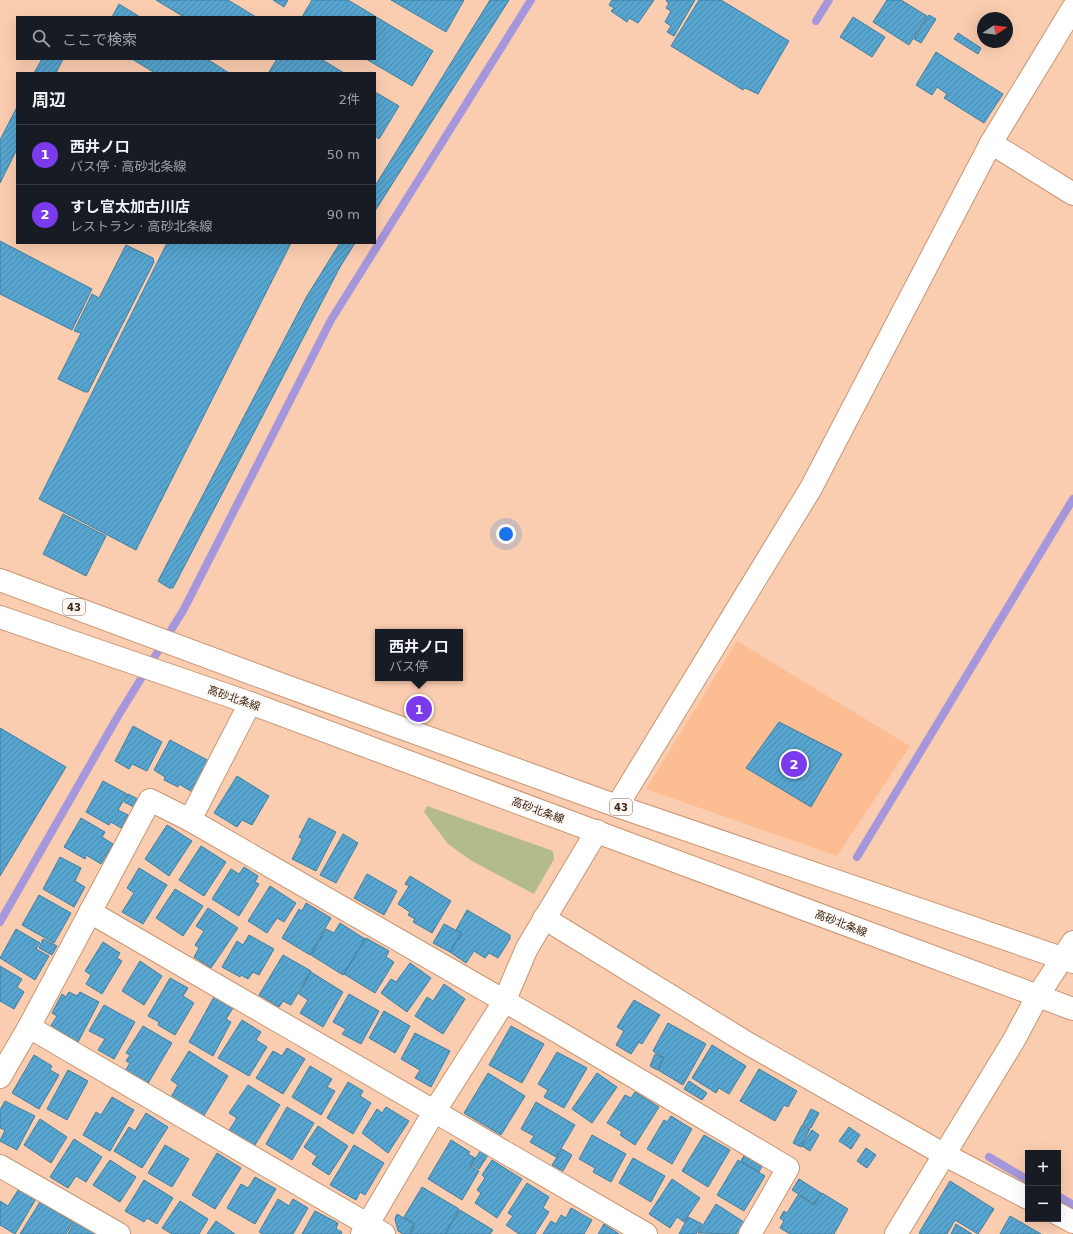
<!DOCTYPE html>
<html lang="ja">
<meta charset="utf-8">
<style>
body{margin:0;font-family:"DejaVu Sans","Noto Sans JP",sans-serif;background:#20242c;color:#f1f3f6}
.controls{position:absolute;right:12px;bottom:12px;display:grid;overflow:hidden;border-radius:0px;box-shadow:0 4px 16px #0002}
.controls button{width:36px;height:36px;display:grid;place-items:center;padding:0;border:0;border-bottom:1px solid #363941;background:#171b24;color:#f1f3f6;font:20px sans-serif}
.compass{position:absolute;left:977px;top:12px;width:36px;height:36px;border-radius:50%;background:#171b24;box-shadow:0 4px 16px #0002;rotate:77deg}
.you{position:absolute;left:506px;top:534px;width:14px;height:14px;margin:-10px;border:3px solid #fff;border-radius:50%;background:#1a73e8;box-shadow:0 0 0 6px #1a73e833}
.badge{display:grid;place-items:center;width:26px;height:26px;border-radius:50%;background:#7c3aed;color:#fff;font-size:13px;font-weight:700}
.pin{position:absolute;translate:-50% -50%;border:2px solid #fff;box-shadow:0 1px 4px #0006}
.popup{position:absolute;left:375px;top:629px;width:88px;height:52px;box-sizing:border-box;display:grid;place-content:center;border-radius:0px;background:#171b24;filter:drop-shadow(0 1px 3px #0005);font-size:13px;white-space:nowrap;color:#9ea1a6}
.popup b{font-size:15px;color:#f1f3f6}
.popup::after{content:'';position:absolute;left:50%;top:100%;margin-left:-8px;border:8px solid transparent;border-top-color:#171b24}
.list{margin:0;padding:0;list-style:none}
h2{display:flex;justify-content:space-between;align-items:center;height:52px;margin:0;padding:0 16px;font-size:17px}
h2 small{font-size:13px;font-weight:400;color:#9ea1a6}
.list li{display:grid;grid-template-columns:26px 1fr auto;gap:12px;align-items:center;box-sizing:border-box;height:60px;padding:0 16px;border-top:1px solid #363941}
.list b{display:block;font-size:15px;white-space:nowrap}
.list p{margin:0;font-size:13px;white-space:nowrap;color:#9ea1a6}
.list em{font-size:13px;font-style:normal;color:#9ea1a6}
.icon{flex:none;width:22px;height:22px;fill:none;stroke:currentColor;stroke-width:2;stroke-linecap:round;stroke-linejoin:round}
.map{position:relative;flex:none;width:1073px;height:1234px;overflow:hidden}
.search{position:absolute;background:#171b24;box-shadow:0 4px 16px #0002;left:16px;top:16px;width:360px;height:44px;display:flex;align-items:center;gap:10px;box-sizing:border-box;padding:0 14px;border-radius:0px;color:#9ea1a6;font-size:15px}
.panel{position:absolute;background:#171b24;box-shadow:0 4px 16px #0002;left:16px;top:72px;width:360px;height:172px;border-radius:0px}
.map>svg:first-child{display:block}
.built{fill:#fcbd93}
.green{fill:#b4bb8b}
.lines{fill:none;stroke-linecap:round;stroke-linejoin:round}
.stream{stroke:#a696db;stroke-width:8}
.building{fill:url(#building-hatch);stroke:#417fa0}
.minor-casing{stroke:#ca9470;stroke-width:24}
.major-casing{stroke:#ca9470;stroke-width:24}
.minor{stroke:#fff;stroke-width:22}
.major{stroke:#fff;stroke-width:22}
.labels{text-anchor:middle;stroke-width:3;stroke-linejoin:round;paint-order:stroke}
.shield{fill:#fef8f4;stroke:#76655a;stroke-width:1}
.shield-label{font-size:10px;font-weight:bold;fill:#3c2618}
.street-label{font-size:11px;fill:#3c2618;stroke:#fef8f4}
</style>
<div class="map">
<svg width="1073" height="1234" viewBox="0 0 1073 1234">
<defs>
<pattern id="building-hatch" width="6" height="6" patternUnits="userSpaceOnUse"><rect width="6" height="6" fill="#57a6d1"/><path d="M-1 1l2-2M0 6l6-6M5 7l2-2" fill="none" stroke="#4987a9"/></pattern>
</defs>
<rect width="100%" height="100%" fill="#fbcdb0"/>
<polygon class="built" points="737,641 910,746 837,856 646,789"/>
<polygon class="green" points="427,806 553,851 554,859 534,894 472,861 448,844 424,812"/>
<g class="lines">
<g class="stream">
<polyline points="816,21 829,0"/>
<polyline points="857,857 1073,499"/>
<polyline points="0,922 118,716 184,609 331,320 531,0"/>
<polyline points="989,1157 1028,1180"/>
<polyline points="1058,1196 1073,1205"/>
</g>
</g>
<g class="building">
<polygon points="156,0 228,0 256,17 184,17"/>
<polygon points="273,0 288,0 284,7"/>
<polygon points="312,0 348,0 433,51 412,86 366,59 375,59 375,17 302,17"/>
<polygon points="391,0 464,0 446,32"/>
<polygon points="490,0 509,0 375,211 375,186"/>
<polygon points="612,0 654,0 638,23 629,18 627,22 611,11 614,8 609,5"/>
<polygon points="667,0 695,0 674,36 667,32 671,26 665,22 671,11 666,8 669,3 666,1"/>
<polygon points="699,0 721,0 789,41 758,94 745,88 743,90 671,46"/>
<polygon points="887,0 901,0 927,16 909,45 873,22"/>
<polygon points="119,4 140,17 112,17"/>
<polygon points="929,15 936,19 921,43 914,39"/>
<polygon points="853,17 885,37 872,57 840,37"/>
<polygon points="958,33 981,48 978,54 954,39"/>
<polygon points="936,52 1003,94 984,123 944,98 947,94 937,87 932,95 916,85"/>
<polygon points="42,59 63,59 56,73 34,73"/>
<polygon points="132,59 207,59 229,73 155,73"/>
<polygon points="277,59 321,59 344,73 272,73 269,72"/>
<polygon points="375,92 399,106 379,139 375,136"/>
<polygon points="17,107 17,149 0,183 0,140"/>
<polygon points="0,241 92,289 72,330 0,294"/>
<polygon points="167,243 291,243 136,550 39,499"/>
<polygon points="340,243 355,243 340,267 173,588 169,588 158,581 307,296"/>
<polygon points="126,245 153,258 154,262 88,392 85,392 58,379 81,333 74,331 92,294 99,298"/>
<polygon points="63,514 106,536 86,576 43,554"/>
<polygon points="779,722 842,754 811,807 746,768"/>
<polygon points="133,726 162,742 147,771 132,764 129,769 115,761"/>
<polygon points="0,728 66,767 0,876"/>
<polygon points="170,740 211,762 194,793 179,784 178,787 164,780 165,777 154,770"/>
<polygon points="237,776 269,796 252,825 242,820 237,827 214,813"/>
<polygon points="103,781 127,794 118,810 128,815 121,828 111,822 109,825 86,812"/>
<polygon points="128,794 140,800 136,808 124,802"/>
<polygon points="81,818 105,832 102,837 113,844 101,864 86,855 85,859 64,847"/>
<polygon points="309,818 336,832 316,871 292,859 302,839 299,837"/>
<polygon points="167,825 192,841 169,876 145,859"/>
<polygon points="343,834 358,843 336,883 320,875"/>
<polygon points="201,846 226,862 204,896 179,880"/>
<polygon points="60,857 81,868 75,881 85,887 74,907 43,889"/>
<polygon points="244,867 258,876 255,882 259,884 239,916 212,899 231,869 239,874"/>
<polygon points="139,868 167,885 143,924 122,912 134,893 127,888"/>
<polygon points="367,874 397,891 384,915 354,898"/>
<polygon points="410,876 451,901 432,933 413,922 415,919 408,915 410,912 398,904 409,886 405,884"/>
<polygon points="270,886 296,903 284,922 277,918 267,933 248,921"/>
<polygon points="175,889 203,906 183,936 156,918"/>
<polygon points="39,895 71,913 54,943 22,925"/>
<polygon points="306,903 331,918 310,955 282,938 299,909 302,911"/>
<polygon points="208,908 238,928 211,968 194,957 199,948 195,945 204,931 196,926"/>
<polygon points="467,910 510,935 510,939 498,958 489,953 485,958 474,951 466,963 450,952 462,933 456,930"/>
<polygon points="340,923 365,939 343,975 311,955 326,929 334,933"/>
<polygon points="444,924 461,933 450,952 433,943"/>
<polygon points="16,929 40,943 36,949 49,956 35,980 0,958"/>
<polygon points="249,935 274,949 259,975 253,972 248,979 241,975 240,977 222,967 237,941 243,945"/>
<polygon points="366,938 389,951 386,957 394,962 375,993 344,974"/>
<polygon points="43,939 57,946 52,955 39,948"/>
<polygon points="103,942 120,953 117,958 122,961 102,994 86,984 91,975 85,971"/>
<polygon points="283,955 311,971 291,1005 283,1001 279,1007 259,995"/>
<polygon points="140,961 162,976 144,1005 122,991"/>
<polygon points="410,963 431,978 407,1012 381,993 391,979 396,982"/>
<polygon points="0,966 22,979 17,987 24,992 14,1009 0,1001"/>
<polygon points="311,972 343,992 323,1027 300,1013 308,1000 299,994"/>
<polygon points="170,978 188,988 183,996 194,1003 175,1035 158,1025 159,1022 148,1016"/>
<polygon points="444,984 465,999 443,1034 415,1016 427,997 433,1001"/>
<polygon points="69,992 77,996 80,992 99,1002 78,1042 50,1027 57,1016 52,1013 62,994 66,997"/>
<polygon points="349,994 379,1011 361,1044 342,1034 346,1029 333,1022"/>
<polygon points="214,997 233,1008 226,1019 231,1022 213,1056 189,1042"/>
<polygon points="634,1000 660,1015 642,1044 639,1042 631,1054 616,1045 624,1031 617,1027"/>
<polygon points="104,1005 135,1022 114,1059 98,1050 105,1039 89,1031"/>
<polygon points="384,1011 410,1026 395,1053 369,1038"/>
<polygon points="242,1020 261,1032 256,1040 267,1047 249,1076 218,1058"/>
<polygon points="668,1023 706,1044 683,1085 658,1070 664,1058 653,1051"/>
<polygon points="143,1026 172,1043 147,1085 125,1071 130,1063 126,1061 130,1055 126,1053"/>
<polygon points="511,1026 544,1044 522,1083 489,1065"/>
<polygon points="415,1033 450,1051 431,1087 415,1078 420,1070 401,1059"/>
<polygon points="712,1045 746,1066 729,1094 719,1088 716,1093 692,1078"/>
<polygon points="287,1048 305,1059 283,1094 256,1078 273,1051 282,1056"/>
<polygon points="189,1051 228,1076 203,1117 171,1097 178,1085 171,1080"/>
<polygon points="557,1052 587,1068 564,1108 544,1097 548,1090 538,1084"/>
<polygon points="655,1054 663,1058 657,1070 650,1066"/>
<polygon points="34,1055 52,1066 50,1070 59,1075 39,1109 12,1093"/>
<polygon points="310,1066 332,1079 327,1087 335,1091 321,1115 292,1097"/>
<polygon points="759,1069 797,1091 788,1107 784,1105 775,1121 740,1101"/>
<polygon points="68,1070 88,1081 67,1120 47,1109"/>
<polygon points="488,1073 525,1096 501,1135 464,1113"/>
<polygon points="597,1073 617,1087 592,1123 572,1109"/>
<polygon points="689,1081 707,1093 702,1100 684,1089"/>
<polygon points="348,1082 363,1091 360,1096 371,1103 353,1134 327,1118"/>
<polygon points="248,1085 280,1105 253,1148 228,1132 237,1118 229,1113"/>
<polygon points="635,1092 659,1107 635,1145 620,1135 622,1132 607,1123 625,1095 631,1098"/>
<polygon points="112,1097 134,1110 110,1151 83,1135 96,1112 101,1115"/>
<polygon points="5,1101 35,1116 17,1150 0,1141 5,1130 0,1128 0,1110"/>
<polygon points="536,1102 575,1125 556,1157 530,1142 534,1136 521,1129"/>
<polygon points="287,1107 314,1123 292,1160 266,1144"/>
<polygon points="386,1107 409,1121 388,1153 362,1133 377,1109 382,1113"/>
<polygon points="811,1109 819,1113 811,1128 803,1124"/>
<polygon points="146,1113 168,1127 142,1168 114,1151 129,1127 135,1131"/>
<polygon points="671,1116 692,1129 672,1164 647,1149 664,1120 667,1122"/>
<polygon points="40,1119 67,1137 51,1163 24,1145"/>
<polygon points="802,1125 810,1129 801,1147 793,1143"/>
<polygon points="318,1126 348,1146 329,1175 312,1164 317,1156 304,1147"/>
<polygon points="849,1127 860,1135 851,1149 839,1141"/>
<polygon points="812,1130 819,1135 810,1151 802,1146"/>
<polygon points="592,1135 626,1154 611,1182 593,1172 595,1168 579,1159"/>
<polygon points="704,1135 730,1150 708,1187 682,1171"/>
<polygon points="74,1139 102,1157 86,1182 76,1176 68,1188 50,1177"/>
<polygon points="451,1140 470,1152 468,1154 475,1158 470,1166 479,1171 462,1200 428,1179"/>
<polygon points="165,1145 189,1159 172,1187 148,1173"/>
<polygon points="354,1145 384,1163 365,1195 360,1192 356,1200 330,1185"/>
<polygon points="866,1148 876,1155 867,1168 857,1161"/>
<polygon points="562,1149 572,1155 563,1171 552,1165"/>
<polygon points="481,1150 488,1155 479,1169 471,1165"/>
<polygon points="217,1153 241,1168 215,1209 192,1195"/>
<polygon points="745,1154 763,1164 759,1172 741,1161"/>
<polygon points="633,1158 665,1176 651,1202 619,1183"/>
<polygon points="110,1160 136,1177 120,1202 93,1185"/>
<polygon points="492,1160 522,1179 497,1218 475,1203 481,1193 477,1190 485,1178 482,1175"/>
<polygon points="738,1160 765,1176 744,1211 717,1195"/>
<polygon points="255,1177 276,1189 255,1224 227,1208 241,1184 248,1188"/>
<polygon points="672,1179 700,1198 684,1222 677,1217 670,1228 649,1214"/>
<polygon points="799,1179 821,1193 814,1204 792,1190"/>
<polygon points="144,1180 173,1198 157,1224 147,1218 144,1222 125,1211"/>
<polygon points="950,1181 994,1209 978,1234 955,1220 947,1234 921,1234 919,1233"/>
<polygon points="527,1183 549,1197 543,1208 549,1212 535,1234 519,1234 506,1225 513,1216 508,1213"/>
<polygon points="20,1187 37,1197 15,1234 0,1225 0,1201 8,1206"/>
<polygon points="422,1187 459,1209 445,1234 410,1234 415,1224 404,1217"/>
<polygon points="822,1193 848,1209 834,1234 790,1234 780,1228 784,1221 780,1218 784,1211 787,1213 798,1195 814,1205"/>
<polygon points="278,1199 289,1206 293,1199 308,1208 293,1234 263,1234 259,1232"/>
<polygon points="180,1201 208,1219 199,1234 172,1234 162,1228"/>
<polygon points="40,1202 73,1222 66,1234 20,1234"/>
<polygon points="716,1204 744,1222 736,1234 698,1233"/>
<polygon points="571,1208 592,1220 584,1234 543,1234 551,1221 556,1224 561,1215 566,1218"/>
<polygon points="460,1210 493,1230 490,1234 445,1234"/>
<polygon points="315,1211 338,1223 336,1229 342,1232 341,1234 302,1234"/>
<polygon points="397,1214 414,1224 409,1234 403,1234 398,1231 395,1219"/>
<polygon points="1010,1216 1041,1234 1000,1234"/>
<polygon points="688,1217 702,1224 696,1234 679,1234"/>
<polygon points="75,1221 98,1234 68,1234"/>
<polygon points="216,1221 235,1234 207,1234"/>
<polygon points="604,1224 619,1234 598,1234"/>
<polygon points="956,1224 972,1234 951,1234"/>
</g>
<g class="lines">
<g class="minor-casing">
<g id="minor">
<polyline points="991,143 1073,194"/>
<polyline points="617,806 811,488 991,143 1073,8"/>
<polyline points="190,820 250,703"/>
<polyline points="90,912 646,1234"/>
<polyline points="544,918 747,1043 945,1155 1028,1198"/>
<polyline points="29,1027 384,1234"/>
<polyline points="0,1077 29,1027 150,800 190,820 560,1033 788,1168 750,1234"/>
<polyline points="0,1166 119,1234"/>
<polyline points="1058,1214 1073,1222"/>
<polyline points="362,1234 434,1112 504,1002 527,948 597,831"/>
<polyline points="896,1234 1014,1040 1037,997 1073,942"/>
</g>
</g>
<g class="major-casing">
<g id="major">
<polyline points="0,580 283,685 617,806 1073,962"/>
<polyline points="0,617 250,703 1073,1009"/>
</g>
</g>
<use href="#minor" class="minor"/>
<use href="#major" class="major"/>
</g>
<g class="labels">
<g class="shield">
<rect x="63" y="599" width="22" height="16" rx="3"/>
<rect x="610" y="799" width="22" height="16" rx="3"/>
</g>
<g class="shield-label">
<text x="74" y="611">43</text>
<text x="621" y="811">43</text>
</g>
<g class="street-label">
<text transform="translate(234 698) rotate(19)" y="4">高砂北条線</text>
<text transform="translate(538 810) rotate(20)" y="4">高砂北条線</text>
<text transform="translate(841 923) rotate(21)" y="4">高砂北条線</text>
</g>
</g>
</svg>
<div class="controls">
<button>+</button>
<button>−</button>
</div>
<svg class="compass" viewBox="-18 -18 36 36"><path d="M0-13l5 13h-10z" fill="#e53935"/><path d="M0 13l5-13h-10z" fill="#9ea1a6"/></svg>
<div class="you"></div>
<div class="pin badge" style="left:419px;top:709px">1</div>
<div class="popup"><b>西井ノ口</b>バス停</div>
<div class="pin badge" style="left:794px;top:764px">2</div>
<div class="search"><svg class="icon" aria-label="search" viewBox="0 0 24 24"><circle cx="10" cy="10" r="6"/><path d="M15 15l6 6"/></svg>ここで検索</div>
<section class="panel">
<h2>周辺<small>2件</small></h2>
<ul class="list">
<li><span class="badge">1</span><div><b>西井ノ口</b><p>バス停 · 高砂北条線</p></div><em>50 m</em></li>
<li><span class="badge">2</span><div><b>すし官太加古川店</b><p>レストラン · 高砂北条線</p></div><em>90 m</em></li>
</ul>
</section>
</div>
